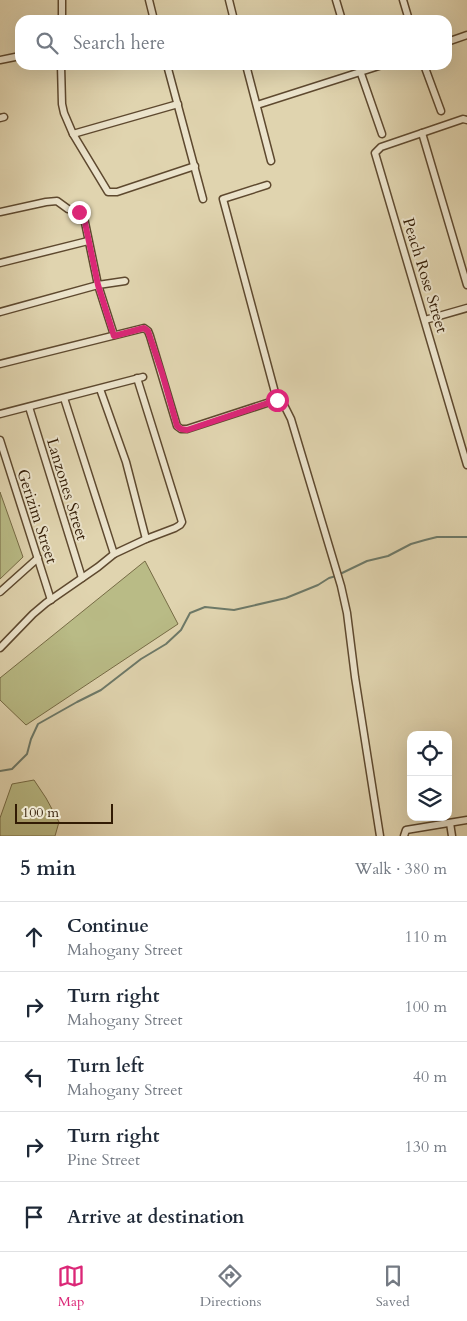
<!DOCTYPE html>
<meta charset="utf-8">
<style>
body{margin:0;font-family:Cardo,serif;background:#f2f2f3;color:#1f2937}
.controls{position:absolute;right:15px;bottom:15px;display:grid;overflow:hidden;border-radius:10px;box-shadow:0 5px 20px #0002}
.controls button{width:45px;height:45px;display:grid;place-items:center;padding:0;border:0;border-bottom:1px solid #e0e1e3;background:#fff;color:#1f2937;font:25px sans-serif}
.scale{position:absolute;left:15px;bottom:12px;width:98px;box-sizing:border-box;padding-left:5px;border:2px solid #321b04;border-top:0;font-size:14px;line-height:18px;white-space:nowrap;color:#321b04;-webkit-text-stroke:4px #ebe3cb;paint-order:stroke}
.stop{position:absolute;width:15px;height:15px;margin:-11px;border:4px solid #db2777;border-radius:50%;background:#fff}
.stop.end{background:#db2777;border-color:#fff;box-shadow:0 1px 5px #0008}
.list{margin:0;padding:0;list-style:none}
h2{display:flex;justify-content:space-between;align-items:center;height:65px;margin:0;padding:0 20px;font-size:21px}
h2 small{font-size:16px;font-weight:400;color:#747a83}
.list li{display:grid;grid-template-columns:32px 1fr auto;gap:15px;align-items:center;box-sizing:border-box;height:70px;padding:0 20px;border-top:1px solid #e0e1e3}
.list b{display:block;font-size:19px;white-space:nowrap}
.list p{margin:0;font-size:16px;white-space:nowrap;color:#747a83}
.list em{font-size:16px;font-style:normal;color:#747a83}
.icon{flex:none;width:28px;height:28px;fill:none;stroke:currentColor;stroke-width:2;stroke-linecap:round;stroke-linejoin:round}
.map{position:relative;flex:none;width:467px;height:836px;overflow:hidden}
.search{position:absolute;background:#fff;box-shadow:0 5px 20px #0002;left:15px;right:15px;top:15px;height:55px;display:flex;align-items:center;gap:12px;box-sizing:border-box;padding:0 18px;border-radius:15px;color:#747a83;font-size:19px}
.sheet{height:415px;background:#fff}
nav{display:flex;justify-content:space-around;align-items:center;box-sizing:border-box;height:70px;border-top:1px solid #e0e1e3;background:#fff;font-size:14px;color:#747a83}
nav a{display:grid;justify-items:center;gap:2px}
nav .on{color:#db2777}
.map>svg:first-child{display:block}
.green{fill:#b9bb86;stroke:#766b45}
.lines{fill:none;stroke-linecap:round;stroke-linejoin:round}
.stream{stroke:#6d7968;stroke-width:2}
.minor-casing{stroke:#5e492f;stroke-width:9}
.minor{stroke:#ebe3cb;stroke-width:6}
.route{stroke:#db2777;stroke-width:6}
.labels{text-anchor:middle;stroke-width:4;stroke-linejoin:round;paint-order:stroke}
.street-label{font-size:16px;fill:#321b04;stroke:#ebe3cb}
</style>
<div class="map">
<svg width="467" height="836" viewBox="0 0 467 836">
<rect width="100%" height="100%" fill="#e0d4af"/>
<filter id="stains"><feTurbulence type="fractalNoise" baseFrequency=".004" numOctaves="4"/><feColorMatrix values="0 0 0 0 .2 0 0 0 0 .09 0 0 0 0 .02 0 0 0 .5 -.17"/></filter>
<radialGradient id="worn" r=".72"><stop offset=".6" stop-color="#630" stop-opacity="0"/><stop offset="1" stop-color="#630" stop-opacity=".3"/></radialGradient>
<g class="green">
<polygon points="0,492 23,557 0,579"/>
<polygon points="145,561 178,624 26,725 0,700 0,678"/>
<polygon points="34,780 46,798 59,822 55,836 0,836 0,818 12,784"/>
</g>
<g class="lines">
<g class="stream">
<polyline points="340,574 367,561 388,556 411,544 425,540 437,537 467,537"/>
<polyline points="0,771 12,769 27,754 31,739 38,724 77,702 101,690 141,659 166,644 181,630 190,613 205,607 234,610 286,598 318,585 329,578 336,576"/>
</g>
<g class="minor-casing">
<g id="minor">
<polyline points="149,0 154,20"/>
<polyline points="229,0 234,20"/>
<polyline points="336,0 342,20"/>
<polyline points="403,0 409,20"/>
<polyline points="62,20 62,0"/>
<polyline points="447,42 467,35"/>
<polyline points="0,60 20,56"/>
<polyline points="61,65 62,104 64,113 73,134 108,192 117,192 195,166"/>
<polyline points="167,65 203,199"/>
<polyline points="246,65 271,161"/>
<polyline points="358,65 382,134"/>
<polyline points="424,65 441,111"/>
<polyline points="257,105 382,65"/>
<polyline points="0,118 4,117"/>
<polyline points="467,120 463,119 381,147 375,153 467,465"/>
<polyline points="422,133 467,285"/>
<polyline points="73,134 178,104"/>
<polyline points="267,185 223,199 277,400"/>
<polyline points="0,212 46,202 57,201 68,209 83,213 98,285 114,335"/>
<polyline points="0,263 88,241"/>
<polyline points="0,312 98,285 125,281"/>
<polyline points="425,320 467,308"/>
<polyline points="0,364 144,328 148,331 150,336 177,426 181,429 187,429 270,402 279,400 283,403 291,419 341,586 347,613 355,677 380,836"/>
<polyline points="100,389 126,462 146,539"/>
<polyline points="64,398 114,554"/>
<polyline points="29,407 82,578"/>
<polyline points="0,414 143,377"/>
<polyline points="0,440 51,600"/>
<polyline points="0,592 38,558"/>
<polyline points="0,648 33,614 46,603 98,567 114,554 146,539 175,528 180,525 182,522 137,378"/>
<polyline points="450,823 452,836"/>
<polyline points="404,836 406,830 467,820"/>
</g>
</g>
<use href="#minor" class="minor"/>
</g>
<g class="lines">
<polyline class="route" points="79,212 83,213 98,285 114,336 144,328 148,331 162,373 177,426 181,429 187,430 277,400"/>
</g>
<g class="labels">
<g class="street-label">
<text transform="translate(426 275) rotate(73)" y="6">Peach Rose Street</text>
<text transform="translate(68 489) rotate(73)" y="6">Lanzones Street</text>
<text transform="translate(38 516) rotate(72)" y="6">Gerizim Street</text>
</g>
</g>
<rect width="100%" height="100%" filter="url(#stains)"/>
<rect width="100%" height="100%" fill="url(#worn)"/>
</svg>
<div class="controls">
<button><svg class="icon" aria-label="locate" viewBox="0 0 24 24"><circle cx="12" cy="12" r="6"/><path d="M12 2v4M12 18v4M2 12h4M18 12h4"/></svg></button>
<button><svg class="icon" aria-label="layers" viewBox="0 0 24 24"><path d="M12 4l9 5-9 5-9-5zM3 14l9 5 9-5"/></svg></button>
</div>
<div class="scale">100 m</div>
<div class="stop" style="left:277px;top:400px"></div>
<div class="stop end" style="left:79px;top:212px"></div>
<div class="search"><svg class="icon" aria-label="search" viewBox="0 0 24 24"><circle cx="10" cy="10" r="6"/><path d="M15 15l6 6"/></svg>Search here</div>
</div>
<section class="sheet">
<h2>5 min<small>Walk · 380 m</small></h2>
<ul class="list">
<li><svg class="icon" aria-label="ahead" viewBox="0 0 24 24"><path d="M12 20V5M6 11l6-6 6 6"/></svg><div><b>Continue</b><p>Mahogany Street</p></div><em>110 m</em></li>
<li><svg class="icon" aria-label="right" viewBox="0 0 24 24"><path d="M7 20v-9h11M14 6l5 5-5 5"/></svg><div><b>Turn right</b><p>Mahogany Street</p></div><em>100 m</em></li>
<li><svg class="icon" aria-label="left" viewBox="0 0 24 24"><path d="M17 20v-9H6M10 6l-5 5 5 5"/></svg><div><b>Turn left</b><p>Mahogany Street</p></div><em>40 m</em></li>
<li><svg class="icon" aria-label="right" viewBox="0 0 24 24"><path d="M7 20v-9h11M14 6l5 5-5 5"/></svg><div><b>Turn right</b><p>Pine Street</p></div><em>130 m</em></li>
<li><svg class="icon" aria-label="arrive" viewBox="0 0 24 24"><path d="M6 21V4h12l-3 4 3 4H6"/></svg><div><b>Arrive at destination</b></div></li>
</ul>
</section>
<nav>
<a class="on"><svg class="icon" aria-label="map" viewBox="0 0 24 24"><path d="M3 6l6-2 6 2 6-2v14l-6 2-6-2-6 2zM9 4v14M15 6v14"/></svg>Map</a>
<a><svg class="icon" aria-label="directions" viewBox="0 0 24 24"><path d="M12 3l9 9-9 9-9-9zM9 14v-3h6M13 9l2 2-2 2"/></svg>Directions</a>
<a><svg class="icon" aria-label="saved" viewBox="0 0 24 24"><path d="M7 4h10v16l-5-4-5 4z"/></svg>Saved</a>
</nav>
